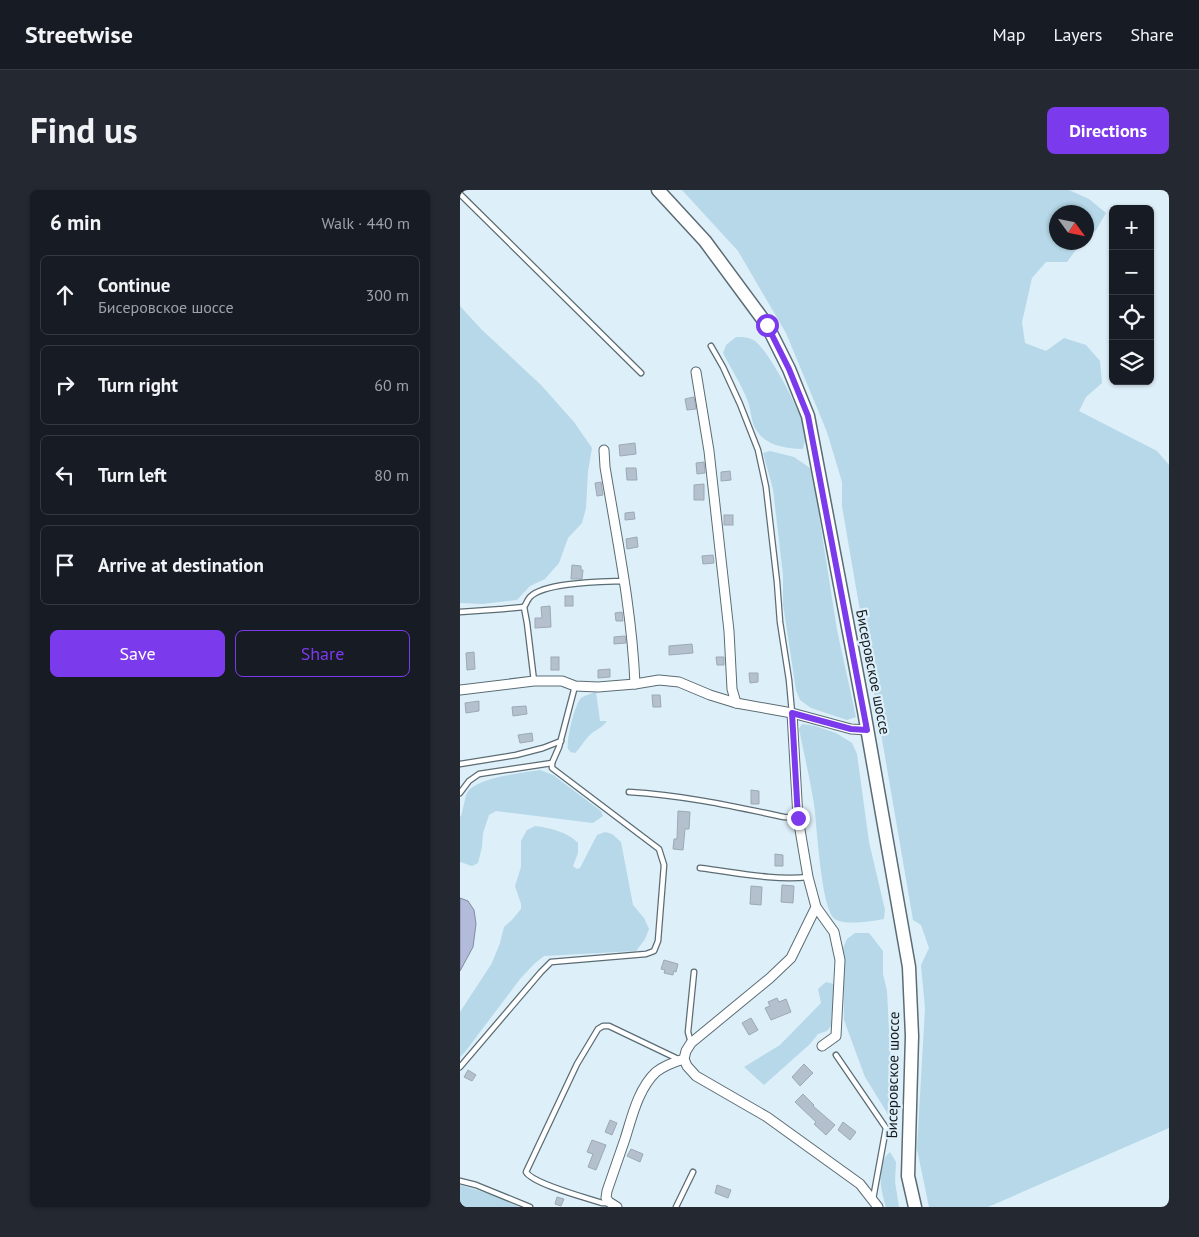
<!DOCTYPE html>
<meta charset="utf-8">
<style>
body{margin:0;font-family:"PT Sans",sans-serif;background:#242831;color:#f1f3f6}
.controls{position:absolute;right:15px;top:15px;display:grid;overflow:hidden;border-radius:8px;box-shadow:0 1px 4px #0004}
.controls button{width:45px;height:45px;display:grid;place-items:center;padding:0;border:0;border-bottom:1px solid #363941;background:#171b24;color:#f1f3f6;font:25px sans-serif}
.compass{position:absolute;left:589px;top:15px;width:45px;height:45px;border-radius:50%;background:#171b24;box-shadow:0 1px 4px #0004;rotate:123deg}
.stop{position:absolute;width:15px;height:15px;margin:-11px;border:4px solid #7c3aed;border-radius:50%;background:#fff}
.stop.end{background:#7c3aed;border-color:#fff;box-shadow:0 1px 5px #0008}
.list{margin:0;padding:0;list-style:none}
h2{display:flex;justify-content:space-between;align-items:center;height:65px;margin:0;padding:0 20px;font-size:21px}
h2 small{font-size:16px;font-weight:400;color:#9ea1a6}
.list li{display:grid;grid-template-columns:32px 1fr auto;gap:15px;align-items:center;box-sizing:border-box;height:80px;margin:0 10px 10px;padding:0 10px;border:1px solid #363941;border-radius:8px}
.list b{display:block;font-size:19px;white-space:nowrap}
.list p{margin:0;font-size:16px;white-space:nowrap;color:#9ea1a6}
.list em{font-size:16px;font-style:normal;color:#9ea1a6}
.actions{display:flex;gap:10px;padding:15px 20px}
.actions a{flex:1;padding:11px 0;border:1px solid #7c3aed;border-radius:8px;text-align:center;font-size:18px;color:#7c3aed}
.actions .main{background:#7c3aed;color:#fff}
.icon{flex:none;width:28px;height:28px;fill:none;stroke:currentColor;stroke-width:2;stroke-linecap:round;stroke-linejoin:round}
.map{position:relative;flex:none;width:709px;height:1017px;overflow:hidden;border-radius:8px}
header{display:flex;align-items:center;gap:30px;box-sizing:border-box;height:70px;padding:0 25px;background:#171b24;border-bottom:1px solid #363941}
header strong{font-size:24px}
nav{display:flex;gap:28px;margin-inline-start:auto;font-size:18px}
.intro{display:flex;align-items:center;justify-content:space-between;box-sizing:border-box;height:120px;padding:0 30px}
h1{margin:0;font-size:35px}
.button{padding:12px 22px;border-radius:8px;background:#7c3aed;color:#fff;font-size:18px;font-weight:700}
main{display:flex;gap:30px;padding:0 30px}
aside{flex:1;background:#171b24;border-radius:8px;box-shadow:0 1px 4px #0004}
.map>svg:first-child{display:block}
.green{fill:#b6d8e8}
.water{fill:#b2bbda;stroke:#838ba2}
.building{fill:#b4c0ce;stroke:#9da9b6}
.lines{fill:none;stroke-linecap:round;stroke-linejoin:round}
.lane-casing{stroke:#5b6c74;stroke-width:7}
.street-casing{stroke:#5b6c74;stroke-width:11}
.secondary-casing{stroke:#5b6c74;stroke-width:15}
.lane{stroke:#fff;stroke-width:4.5}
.street{stroke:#fff;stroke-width:9}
.secondary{stroke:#fff;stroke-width:12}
.route{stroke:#7c3aed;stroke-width:6}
.labels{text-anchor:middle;stroke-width:4.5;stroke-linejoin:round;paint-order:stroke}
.street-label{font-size:15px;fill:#141b1e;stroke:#ddeff9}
</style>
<header>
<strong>Streetwise</strong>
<nav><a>Map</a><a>Layers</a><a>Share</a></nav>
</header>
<div class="intro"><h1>Find us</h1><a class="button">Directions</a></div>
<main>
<aside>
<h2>6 min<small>Walk · 440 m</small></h2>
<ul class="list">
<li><svg class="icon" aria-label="ahead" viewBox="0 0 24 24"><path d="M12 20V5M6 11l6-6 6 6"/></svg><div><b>Continue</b><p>Бисеровское шоссе</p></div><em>300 m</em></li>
<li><svg class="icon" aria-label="right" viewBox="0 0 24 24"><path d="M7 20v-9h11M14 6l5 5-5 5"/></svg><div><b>Turn right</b></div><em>60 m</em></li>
<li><svg class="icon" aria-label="left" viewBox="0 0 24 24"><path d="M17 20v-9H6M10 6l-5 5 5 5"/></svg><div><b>Turn left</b></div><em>80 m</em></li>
<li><svg class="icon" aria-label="arrive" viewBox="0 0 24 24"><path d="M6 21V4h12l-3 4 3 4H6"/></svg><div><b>Arrive at destination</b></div></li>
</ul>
<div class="actions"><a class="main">Save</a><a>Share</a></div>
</aside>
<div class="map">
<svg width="709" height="1017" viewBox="0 0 709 1017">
<rect width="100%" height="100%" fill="#ddeff9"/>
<g class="green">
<polygon points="222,0 609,0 629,9 646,23 636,40 627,48 626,22 596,22 596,52 621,53 607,72 586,72 572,88 562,132 565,153 586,161 604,148 626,155 640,171 642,193 626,207 619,221 697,261 709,275 709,938 528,1017 469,1017 457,959 465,818 461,775 469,758 461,735 453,730 382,316 382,292 367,242 326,143 278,61"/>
<polygon points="0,116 22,140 81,195 114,232 132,258 128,281 126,318 122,333 108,348 99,373 85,389 70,396 57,410 23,414 0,413"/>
<path d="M 276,147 C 283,147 289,147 295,151 C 310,162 343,225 346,244 C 346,249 344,254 343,259 C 324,258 305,256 295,238 C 291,230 291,220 288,212 C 282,195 271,179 263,163 L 266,155 Z"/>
<polygon points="310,261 334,267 350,278 355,300 377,440 396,527 387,530 351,518 340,510 336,500 323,414 323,385 313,299 303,263"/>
<path d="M 136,502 L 140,531 L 147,531 C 143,537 137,539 131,544 C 125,549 121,557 115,563 L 110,562 C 110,561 109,560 108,559 C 106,550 115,514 121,508 C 125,505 131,504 136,502 Z"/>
<path d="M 342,534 L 355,536 L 376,543 L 392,553 L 397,564 L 409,652 L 425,720 L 424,729 C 413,731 385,736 375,729 C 361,719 357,635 354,614 C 350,589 344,564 339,539 Z"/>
<path d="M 80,580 L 93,585 L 141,621 L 143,626 L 133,633 L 36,621 L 29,625 L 23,643 L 22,657 L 18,673 L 12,676 L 0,672 L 0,627 L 1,626 C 3,621 5,606 7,603 C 16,587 63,583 80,580 Z"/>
<path d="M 75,636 C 90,638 108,642 118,653 L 118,663 L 113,676 L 117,679 L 120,678 L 137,645 L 145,642 L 152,644 L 161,652 L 173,715 L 184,728 L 189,739 L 185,749 L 176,761 L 84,766 L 74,774 L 60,789 L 5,862 L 0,867 L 0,822 L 32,773 L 40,753 L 44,737 L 52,730 L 61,719 L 61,714 L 55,696 L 61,677 L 61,651 L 67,640 Z"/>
<polygon points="395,743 409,743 423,761 423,784 427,801 434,939 426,921 405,887 384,830 383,758 387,749"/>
<polygon points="366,792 374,794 371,836 367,841 358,844 350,854 304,895 284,877 320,855 361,813 358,799"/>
<path d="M 430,962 L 436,972 L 435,992 L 439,1017 L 426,1017 C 421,1001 415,974 430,962 Z"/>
<polygon points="0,995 36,1006 59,1017 0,1017"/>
</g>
<polygon class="water" points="0,708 8,711 14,720 16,734 13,757 0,781"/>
<g class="building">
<polygon points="234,207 236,219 227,220 225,209"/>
<polygon points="175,253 176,264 160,266 159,255"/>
<polygon points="244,272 245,283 237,284 236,273"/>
<polygon points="166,278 176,278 177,290 167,290"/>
<polygon points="270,281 271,290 261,291 261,282"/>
<polygon points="141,292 143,305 137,306 135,293"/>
<polygon points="244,294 244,310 234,310 234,295"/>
<polygon points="174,322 175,329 165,330 165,323"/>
<rect x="264" y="325" width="9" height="10"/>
<polygon points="177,347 178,357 167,359 166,349"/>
<polygon points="253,365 254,373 243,374 242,366"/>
<polygon points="112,375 121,376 121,380 123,380 122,389 111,389"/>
<rect x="105" y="406" width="8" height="10"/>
<polygon points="90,416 91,437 75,438 75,428 82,428 81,417"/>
<polygon points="162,422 163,431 156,431 155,423"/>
<polygon points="165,446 166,453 154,454 154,447"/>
<polygon points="232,454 233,463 209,465 209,456"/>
<polygon points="14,462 15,479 7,480 6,463"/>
<rect x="91" y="467" width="8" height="13"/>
<polygon points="256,467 264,467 264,475 257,475"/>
<polygon points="150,479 150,487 138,488 138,480"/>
<polygon points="289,483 298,483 298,492 290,493"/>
<polygon points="192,505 200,505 201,517 193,517"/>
<polygon points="19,511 19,521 6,523 5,513"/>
<polygon points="66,516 67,524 53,526 52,517"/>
<polygon points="72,543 73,551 60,553 58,545"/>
<polygon points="291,600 299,601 299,614 291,614"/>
<polygon points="218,621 230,622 229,639 225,639 223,660 213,659 214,649 217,649"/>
<polygon points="315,664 323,665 323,676 315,676"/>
<polygon points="322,695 334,696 333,713 321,712"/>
<polygon points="291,696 302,697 301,715 290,714"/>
<polygon points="204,770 218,774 216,782 214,781 213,785 204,783 205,780 201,779"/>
<polygon points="317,808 319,812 326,809 331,822 311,830 305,818 310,816 308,812"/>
<polygon points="291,828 298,840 289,845 282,833"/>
<polygon points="344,874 353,883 340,896 332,887"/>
<polygon points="8,880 16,885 12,891 4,887"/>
<polygon points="343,904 354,915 353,916 375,935 366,945 354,934 356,932 335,912"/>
<polygon points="150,930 157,933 152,945 145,942"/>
<polygon points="383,932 396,942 390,950 378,940"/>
<polygon points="132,950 146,955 136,980 128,977 133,964 127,962"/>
<polygon points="171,959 183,964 180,972 167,966"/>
<polygon points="257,995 271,1000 268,1008 255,1003"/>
<polygon points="97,1007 104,1009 101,1016 95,1014"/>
</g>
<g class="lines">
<g class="lane-casing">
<g id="lane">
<polyline points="0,4 181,183"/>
<polyline points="251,156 263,177 280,214 298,260 306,297 317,392 320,432 329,490 332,523"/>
<polyline points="0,422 43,419 64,417"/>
<path d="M 74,491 L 67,433 L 64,417 C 66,414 68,409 70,407 C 85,392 142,392 164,391"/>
<polyline points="0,574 56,565 83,558 101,551"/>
<path d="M 169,602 C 222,605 272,616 324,627 L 338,628"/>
<polyline points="0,603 9,591 19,584 92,573"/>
<path d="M 240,678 C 274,682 314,691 348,687"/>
<polyline points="231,853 228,842 234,782"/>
<polyline points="376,865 426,938 413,1009"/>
<polyline points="0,877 81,782 91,772 186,764 194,761 198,751 204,675 199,659 92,578 92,573 99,557 115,496"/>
<polyline points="0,991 16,995 70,1017"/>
<path d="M 148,1013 L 142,1013 C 127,1008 73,994 66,982 L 117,874 L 138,839 L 143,836 L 149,836 L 218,869"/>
<polyline points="216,1017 233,982"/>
</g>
</g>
<g class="street-casing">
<g id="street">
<polyline points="236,182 249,261 269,441 272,499 276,513"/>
<path d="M 144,260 L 145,277 C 157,349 172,421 175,494"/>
<polyline points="0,500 74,491 102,491 115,496 138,497 175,494 199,490 219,492 250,505 276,513 332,523 391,539 407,540"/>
<polyline points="332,523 338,628 348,687 356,717 331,768 310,788 231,853 226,861 224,869 227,876 236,886 307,927 400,994 418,1017"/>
<polyline points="356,717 374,742 380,770 376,846 362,856"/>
<path d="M 157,1017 L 149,1012 L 146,1008 L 147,1001 C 153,984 159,966 165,949 C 172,927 178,899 196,882 C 205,875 214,872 224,869"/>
</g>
</g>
<g class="secondary-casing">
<polyline id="secondary" points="198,0 245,51 307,135 329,179 348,226 404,521 449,777 452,846 448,986 455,1017"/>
</g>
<use href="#lane" class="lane"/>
<use href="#street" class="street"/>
<use href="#secondary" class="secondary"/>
</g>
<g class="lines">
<polyline class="route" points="307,135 329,179 348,226 407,540 391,539 332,523 338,628"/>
</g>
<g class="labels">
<g class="street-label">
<text transform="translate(413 482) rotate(79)" y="5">Бисеровское шоссе</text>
<text transform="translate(433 885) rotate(-89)" y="5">Бисеровское шоссе</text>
</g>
</g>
</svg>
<div class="controls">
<button>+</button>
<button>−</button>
<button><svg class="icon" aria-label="locate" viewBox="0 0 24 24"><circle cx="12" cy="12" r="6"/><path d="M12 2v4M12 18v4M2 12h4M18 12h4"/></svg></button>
<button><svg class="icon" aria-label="layers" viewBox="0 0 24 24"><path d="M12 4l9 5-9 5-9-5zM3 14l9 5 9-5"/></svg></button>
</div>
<svg class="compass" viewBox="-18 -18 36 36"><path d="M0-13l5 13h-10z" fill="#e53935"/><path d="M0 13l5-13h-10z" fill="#9ea1a6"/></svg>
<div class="stop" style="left:307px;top:135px"></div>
<div class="stop end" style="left:338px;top:628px"></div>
</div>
</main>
